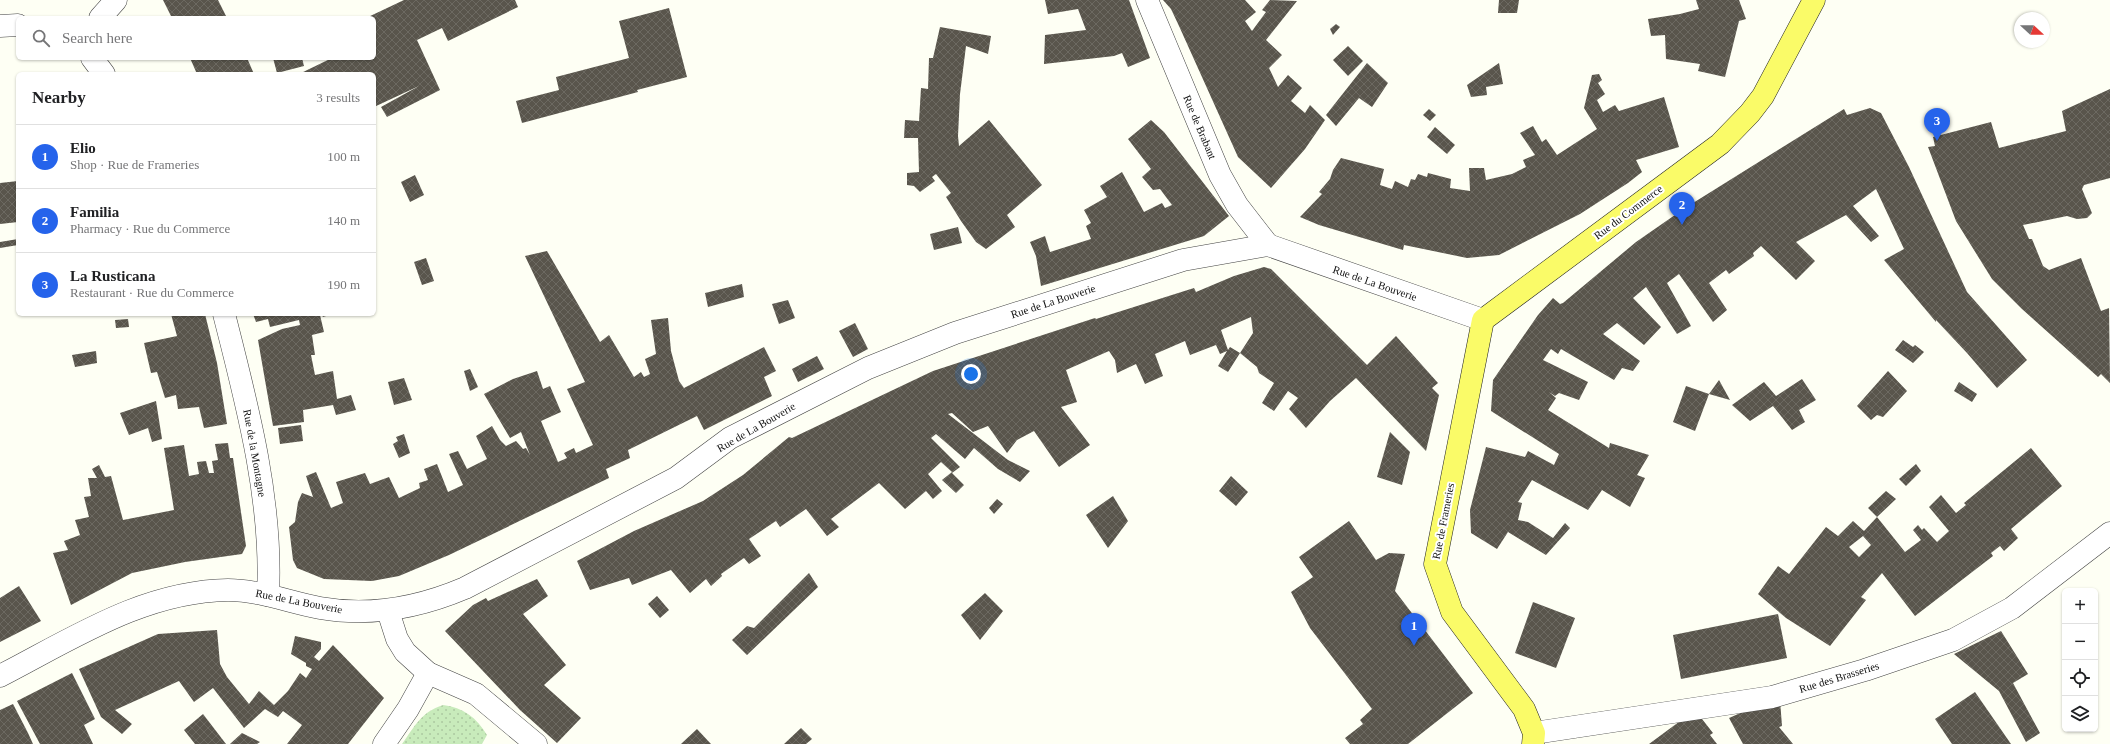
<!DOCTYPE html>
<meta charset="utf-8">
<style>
body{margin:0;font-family:"Times New Roman",serif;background:#f2f2f2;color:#202124}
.controls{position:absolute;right:12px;bottom:12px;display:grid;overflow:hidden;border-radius:6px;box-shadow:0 1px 3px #0004}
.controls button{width:36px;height:36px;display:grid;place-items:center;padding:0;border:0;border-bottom:1px solid #e0e0e0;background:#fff;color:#202124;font:20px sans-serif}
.compass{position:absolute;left:2014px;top:12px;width:36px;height:36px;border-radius:50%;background:#fff;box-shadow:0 1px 3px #0004;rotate:111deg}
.you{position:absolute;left:971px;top:374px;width:14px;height:14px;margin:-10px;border:3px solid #fff;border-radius:50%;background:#1a73e8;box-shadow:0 0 0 6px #1a73e833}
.badge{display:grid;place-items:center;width:26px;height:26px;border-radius:50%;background:#2563eb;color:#fff;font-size:13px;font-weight:700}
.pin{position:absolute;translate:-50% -33px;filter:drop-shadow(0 1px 2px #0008)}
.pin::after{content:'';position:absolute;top:21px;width:14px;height:12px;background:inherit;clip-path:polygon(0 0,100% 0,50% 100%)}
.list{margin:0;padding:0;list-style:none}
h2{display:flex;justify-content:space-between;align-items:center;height:52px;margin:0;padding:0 16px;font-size:17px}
h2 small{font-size:13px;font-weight:400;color:#757577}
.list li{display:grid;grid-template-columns:26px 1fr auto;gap:12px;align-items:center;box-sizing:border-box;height:64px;padding:0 16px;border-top:1px solid #e0e0e0}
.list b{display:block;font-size:15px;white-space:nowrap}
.list p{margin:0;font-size:13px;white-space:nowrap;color:#757577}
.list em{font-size:13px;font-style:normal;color:#757577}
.icon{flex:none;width:22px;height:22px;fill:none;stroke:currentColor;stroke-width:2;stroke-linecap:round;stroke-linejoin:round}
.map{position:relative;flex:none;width:2110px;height:744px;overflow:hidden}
.search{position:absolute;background:#fff;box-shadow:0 1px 3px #0004;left:16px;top:16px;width:360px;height:44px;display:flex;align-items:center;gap:10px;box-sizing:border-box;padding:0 14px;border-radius:6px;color:#757577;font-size:15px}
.panel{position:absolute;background:#fff;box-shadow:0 1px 3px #0004;left:16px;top:72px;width:360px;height:244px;border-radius:6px}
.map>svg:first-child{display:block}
.park{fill:url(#park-dots)}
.building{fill:url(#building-cross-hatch);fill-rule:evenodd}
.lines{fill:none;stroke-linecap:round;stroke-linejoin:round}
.minor-casing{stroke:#434343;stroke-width:23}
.major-casing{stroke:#212121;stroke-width:23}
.minor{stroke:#fff;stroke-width:22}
.major{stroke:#fafb68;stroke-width:22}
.labels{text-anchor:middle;stroke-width:4;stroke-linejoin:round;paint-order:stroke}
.street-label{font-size:11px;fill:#101010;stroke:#fff}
</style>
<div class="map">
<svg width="2110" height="744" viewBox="0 0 2110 744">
<defs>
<pattern id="park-dots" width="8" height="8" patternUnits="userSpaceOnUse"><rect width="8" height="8" fill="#c8ebbb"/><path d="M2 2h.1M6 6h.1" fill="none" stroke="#abc8a0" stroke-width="1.8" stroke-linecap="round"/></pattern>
<pattern id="building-cross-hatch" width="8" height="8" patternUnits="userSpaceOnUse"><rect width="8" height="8" fill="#59554c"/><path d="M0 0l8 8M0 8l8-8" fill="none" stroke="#6c6961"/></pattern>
</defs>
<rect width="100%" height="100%" fill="#fefff4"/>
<path class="park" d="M 443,705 C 463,707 477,718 487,735 L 482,744 L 402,744 C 415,726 421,712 443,705 Z"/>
<g class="building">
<polygon points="163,0 218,0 227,18 172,18"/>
<polygon points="404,0 515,0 518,7 448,41 442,28 417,40 440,90 387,117 381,107 419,86 374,107 374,74 299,74 332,58 374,58 374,18 366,18"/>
<polygon points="1045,0 1129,0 1150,58 1128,67 1122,53 1114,56 1044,64 1045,35 1086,30 1078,9 1048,14"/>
<polygon points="1163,0 1245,0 1256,12 1245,21 1252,31 1266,12 1262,10 1270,0 1297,1 1266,40 1282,55 1269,68 1278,87 1288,75 1302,88 1291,101 1305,113 1310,105 1325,120 1305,149 1271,188 1238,157 1179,26 1171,9"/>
<polygon points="1499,0 1519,0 1517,13 1498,13"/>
<polygon points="1696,0 1739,0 1746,19 1739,21 1725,77 1698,71 1700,64 1666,59 1665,35 1651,36 1648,19 1680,14 1699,9"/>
<polygon points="669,8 687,77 637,90 638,92 522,123 516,101 559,90 556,77 629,58 619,21"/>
<polygon points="1336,24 1340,27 1333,35 1330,29"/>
<polygon points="940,27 991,36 988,54 966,46 960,94 958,136 959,146 989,120 1042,185 1007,215 1015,227 986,249 976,242 961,221 946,197 951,193 936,174 932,177 935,181 920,192 914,186 907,185 907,173 919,172 918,138 904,138 905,120 919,121 921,88 928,89 929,58 933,58"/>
<polygon points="1348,46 1363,61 1348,76 1333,60"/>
<polygon points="190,58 247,58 254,74 197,74"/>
<polygon points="273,58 302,58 304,66 277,73"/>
<polygon points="1367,63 1388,83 1372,107 1359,98 1336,126 1326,115"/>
<polygon points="1499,63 1503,84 1486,87 1487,95 1471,97 1467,85"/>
<polygon points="1599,74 1602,80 1598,83 1605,94 1597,100 1603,112 1615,105 1619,111 1664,97 1679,147 1636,160 1642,172 1628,183 1580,214 1499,255 1467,258 1404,245 1403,250 1319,225 1300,217 1322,194 1319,192 1330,179 1333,170 1341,158 1384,169 1380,185 1392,189 1395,181 1408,187 1411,179 1415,180 1418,174 1427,177 1428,173 1451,179 1450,188 1470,191 1469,168 1484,168 1486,180 1512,174 1526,167 1523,160 1535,155 1520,133 1533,126 1542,142 1546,139 1557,155 1597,129 1584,108 1592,75"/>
<polygon points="2110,89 2110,178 2084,185 2082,189 2092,213 2087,218 2077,219 2067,216 2023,225 2029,239 2032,239 2043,266 2049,270 2081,258 2101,311 2109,308 2110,383 2101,374 2098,377 2022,309 1992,279 1956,221 1928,147 1935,146 1933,137 1991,122 1999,148 2066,131 2062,111"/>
<polygon points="1870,108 1881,113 1909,167 1967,292 2027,360 1997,388 1967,353 1936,320 1936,322 1884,260 1904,249 1876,189 1853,206 1879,236 1871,242 1846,215 1796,242 1815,261 1796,280 1761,246 1753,253 1754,256 1729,274 1726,270 1709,283 1727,310 1713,322 1679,274 1667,283 1691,326 1677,334 1646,287 1633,298 1661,327 1644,345 1617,323 1603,334 1640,361 1633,371 1622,368 1614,380 1561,349 1558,354 1551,349 1543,360 1588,382 1579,400 1559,393 1555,396 1549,392 1556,398 1548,410 1609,448 1610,443 1649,455 1637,475 1645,478 1630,507 1602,490 1588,510 1532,480 1518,502 1522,503 1518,520 1528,522 1553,538 1565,523 1570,528 1546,555 1508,532 1497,549 1471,533 1470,510 1486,447 1525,457 1528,451 1554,465 1559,454 1491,411 1493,380 1538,315 1553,298 1560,304 1563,303 1636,242 1685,208 1844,109 1847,115"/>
<polygon points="1429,109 1436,115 1430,121 1423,115"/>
<polygon points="1151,120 1164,132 1229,216 1204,236 1041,286 1036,256 1030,242 1045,236 1050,252 1091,239 1086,226 1091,223 1084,210 1107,197 1100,186 1122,172 1144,212 1162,203 1165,208 1172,205 1160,189 1153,190 1142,177 1151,169 1128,139"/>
<polygon points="1435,127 1455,145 1447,154 1427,137"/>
<polygon points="415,175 424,195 410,202 401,182"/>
<polygon points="18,181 18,222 0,224 0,183"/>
<polygon points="958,227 962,243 934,250 930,234"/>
<polygon points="18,239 18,245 0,248 0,242"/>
<polygon points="547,251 600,342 609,335 634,377 641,372 644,377 650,374 645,359 656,354 651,320 668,318 671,351 679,381 684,388 764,347 776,371 764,377 772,396 704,430 697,416 628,450 630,458 606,469 609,478 449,555 399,576 372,581 324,579 297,568 293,560 289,527 295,522 298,502 302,493 313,497 306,476 316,472 331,508 343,503 336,482 365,473 370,484 389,477 399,498 420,488 419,483 428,480 424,469 437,464 448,492 463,485 449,454 458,451 467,469 487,459 476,436 492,426 500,440 506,446 516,441 523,449 526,448 530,455 521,432 510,438 484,394 513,379 537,371 543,389 550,386 561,412 541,421 558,462 567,458 564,453 574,448 576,453 593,445 567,389 585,382 525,256"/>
<polygon points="426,258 434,281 422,285 414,262"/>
<polygon points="1264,267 1271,269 1367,365 1396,336 1438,383 1432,388 1439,395 1426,451 1356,378 1330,401 1306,428 1289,409 1298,398 1288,391 1274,411 1262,403 1274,383 1259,373 1257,367 1240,353 1253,333 1251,317 1221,330 1228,350 1230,347 1240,353 1228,372 1218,366 1227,351 1220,354 1216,345 1190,355 1185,341 1155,354 1163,376 1145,384 1136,364 1117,373 1115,360 1109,351 1066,370 1077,402 1061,407 1090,445 1059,467 1034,431 1017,440 1007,453 988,426 973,432 952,413 948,414 1008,460 1030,471 1020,482 998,469 974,448 965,459 936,434 931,438 960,467 952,473 964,485 956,493 942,480 952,472 941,462 928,474 942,491 933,499 926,491 905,509 879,483 831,519 839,527 827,536 806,509 780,527 776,521 749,539 761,556 749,564 744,558 721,574 722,576 711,586 706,579 690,593 671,570 632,585 629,578 590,590 577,561 634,531 703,501 743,475 789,437 792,438 933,371 1095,318 1096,319 1194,288 1196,292 1234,276"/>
<polygon points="742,284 744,297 708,307 705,293"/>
<polygon points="788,300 795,318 779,324 772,304"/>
<polygon points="171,314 205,314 217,363 227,424 204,428 199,407 178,409 176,395 165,398 157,372 151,373 144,343 177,336"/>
<polygon points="253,314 332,314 323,317 322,315 320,315 324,332 312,335 315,355 311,355 315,375 333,371 337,399 351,395 356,410 336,415 333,405 303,410 304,422 273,426 258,340 282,329 300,325 299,320 270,327 268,319 256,322"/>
<polygon points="128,319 129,327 116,328 115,320"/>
<polygon points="855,323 868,349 853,357 839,331"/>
<polygon points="1903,340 1913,347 1915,345 1924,352 1913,363 1895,350"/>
<polygon points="96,351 97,363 75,367 72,355"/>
<polygon points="817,356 824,369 798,382 792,369"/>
<polygon points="470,369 478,387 470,391 464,371"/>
<polygon points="1888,371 1907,391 1883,417 1877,415 1871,420 1857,406"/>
<polygon points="404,378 412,400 394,405 388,382"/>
<polygon points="1802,379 1816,400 1799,410 1805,422 1792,430 1773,406 1750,421 1732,405 1764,382 1776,396"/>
<polygon points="1719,380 1730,400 1709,394"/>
<polygon points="1959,382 1977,394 1972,402 1954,391"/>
<polygon points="1686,386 1709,394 1695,431 1673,422"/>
<polygon points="156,401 162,439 152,442 148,428 129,435 120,413"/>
<polygon points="301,425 303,441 280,444 278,428"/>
<polygon points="1390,432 1410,452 1402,485 1377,477"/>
<polygon points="404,434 410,453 399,458 393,444 398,441 396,437"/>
<polygon points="228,443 230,458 233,458 246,546 242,554 185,562 132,573 71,605 53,553 68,550 64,541 80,535 75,520 89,517 84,497 91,496 88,478 97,478 92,469 99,465 105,477 111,476 123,520 174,510 164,448 184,445 189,476 199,474 197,462 206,461 209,473 214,473 212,461 218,460 215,444"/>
<path d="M 2031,448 L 2062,486 L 2011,529 L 2018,538 L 2004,551 L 2000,546 L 1991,553 L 1993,556 L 1915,616 L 1882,573 L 1861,597 L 1866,600 L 1830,646 L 1786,618 L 1758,594 L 1778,566 L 1789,574 L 1826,527 L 1838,536 L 1853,521 L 1864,531 L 1877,517 L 1905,552 L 1921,540 L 1913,530 L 1918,525 L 1922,530 L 1924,528 L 1937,542 L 1949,531 L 1929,507 L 1941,495 L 1956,513 L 1966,505 L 1964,503 ZM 1863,536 L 1871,545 L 1859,557 L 1849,547 Z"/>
<polygon points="1916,464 1921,471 1906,486 1899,479"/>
<polygon points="1231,476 1248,492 1236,506 1219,491"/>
<polygon points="1886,491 1896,499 1877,517 1868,508"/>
<polygon points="1113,496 1128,521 1108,548 1086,515"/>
<polygon points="997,499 1003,504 994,514 989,508"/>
<polygon points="1349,521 1376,560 1389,553 1405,554 1395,591 1473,693 1408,744 1350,744 1345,738 1363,724 1360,720 1372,709 1310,628 1291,592 1313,577 1299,557"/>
<polygon points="809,573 818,587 747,655 732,640 747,626 754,628"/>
<polygon points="537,579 548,596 523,614 566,665 544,685 581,718 557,743 520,710 445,631 473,605 486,598 488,601"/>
<polygon points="19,586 41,621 0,642 0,598"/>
<polygon points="985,593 1003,611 980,640 961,615"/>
<polygon points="657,596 669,610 660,618 648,604"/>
<polygon points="1533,602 1575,618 1556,668 1515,653"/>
<polygon points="1778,614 1787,658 1681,679 1673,635"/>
<polygon points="217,630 220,664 227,677 249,704 259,691 274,705 288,691 300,673 306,678 312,669 306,666 306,663 291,654 295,636 321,642 321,649 314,657 319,661 333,645 384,698 348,744 287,744 302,725 283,711 278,717 265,709 244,728 213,688 194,702 179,681 115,710 132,724 122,734 101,717 79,669 158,634"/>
<polygon points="2001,631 2028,674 2013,683 2040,733 2026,742 1999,691 1954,654"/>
<polygon points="72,673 95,719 84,725 93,744 40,744 17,701"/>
<polygon points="1975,692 2011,744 1952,744 1935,719"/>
<polygon points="1780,700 1782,726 1779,727 1793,744 1743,744 1729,718 1745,711"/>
<polygon points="13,704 28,733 33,744 0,744 0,710"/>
<polygon points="1695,710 1713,733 1710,735 1717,744 1649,744"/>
<polygon points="203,714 226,744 195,744 184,730"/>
<polygon points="801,728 812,739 806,744 784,744"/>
<polygon points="697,729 711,744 681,744"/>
<polygon points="242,733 260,742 257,744 230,744"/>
</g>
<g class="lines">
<g class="minor-casing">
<g id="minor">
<polyline points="1147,0 1220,175 1237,205 1268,245"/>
<polyline points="100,18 116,0"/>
<polyline points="0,26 18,25"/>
<polyline points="92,58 104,74"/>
<path d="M 224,314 C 247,404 273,502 268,595"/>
<polyline points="388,611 397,639 405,652 428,673 476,694 536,744"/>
<path d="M 0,676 C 72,639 144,591 228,590 C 259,590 289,602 320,608 C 371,617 418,608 465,588 L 676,478 L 730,438 L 868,368 L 955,333 L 1183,260 L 1268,245 L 1483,320"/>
<polyline points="1534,733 1772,697 1865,670 1953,640 2012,608 2110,533"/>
<polyline points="384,744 408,709 428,673"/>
</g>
</g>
<g class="major-casing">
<polyline id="major" points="1533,744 1534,733 1524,709 1452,612 1435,564 1483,320 1720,144 1750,113 1763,96 1814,0"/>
</g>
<use href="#minor" class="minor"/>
<use href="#major" class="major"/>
</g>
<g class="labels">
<g class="street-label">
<text transform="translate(1200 127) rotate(67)" y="4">Rue de Brabant</text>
<text transform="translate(1628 212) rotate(-37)" y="4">Rue du Commerce</text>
<text transform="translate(1375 283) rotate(19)" y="4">Rue de La Bouverie</text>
<text transform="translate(1053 301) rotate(-18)" y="4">Rue de La Bouverie</text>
<text transform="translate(756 427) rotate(-30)" y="4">Rue de La Bouverie</text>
<text transform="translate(255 453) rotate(80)" y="4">Rue de la Montagne</text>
<text transform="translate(1443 521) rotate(-79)" y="4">Rue de Frameries</text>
<text transform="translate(299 601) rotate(11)" y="4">Rue de La Bouverie</text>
<text transform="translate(1839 677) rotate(-17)" y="4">Rue des Brasseries</text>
</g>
</g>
</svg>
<div class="controls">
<button>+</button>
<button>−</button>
<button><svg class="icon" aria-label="locate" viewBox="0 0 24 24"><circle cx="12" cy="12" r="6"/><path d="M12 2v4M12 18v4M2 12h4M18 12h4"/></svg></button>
<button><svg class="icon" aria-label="layers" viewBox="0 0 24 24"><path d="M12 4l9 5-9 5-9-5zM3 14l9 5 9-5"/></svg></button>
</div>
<svg class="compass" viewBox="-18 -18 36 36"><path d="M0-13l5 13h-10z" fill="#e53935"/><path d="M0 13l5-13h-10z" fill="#757577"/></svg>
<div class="you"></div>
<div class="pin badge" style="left:1414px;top:646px">1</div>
<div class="pin badge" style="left:1682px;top:225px">2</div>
<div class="pin badge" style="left:1937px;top:141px">3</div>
<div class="search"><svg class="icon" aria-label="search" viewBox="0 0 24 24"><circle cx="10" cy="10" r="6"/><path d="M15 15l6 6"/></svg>Search here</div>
<section class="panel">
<h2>Nearby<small>3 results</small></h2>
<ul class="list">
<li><span class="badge">1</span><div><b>Elio</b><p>Shop · Rue de Frameries</p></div><em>100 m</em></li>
<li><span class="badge">2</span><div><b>Familia</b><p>Pharmacy · Rue du Commerce</p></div><em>140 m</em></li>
<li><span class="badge">3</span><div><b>La Rusticana</b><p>Restaurant · Rue du Commerce</p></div><em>190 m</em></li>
</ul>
</section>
</div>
